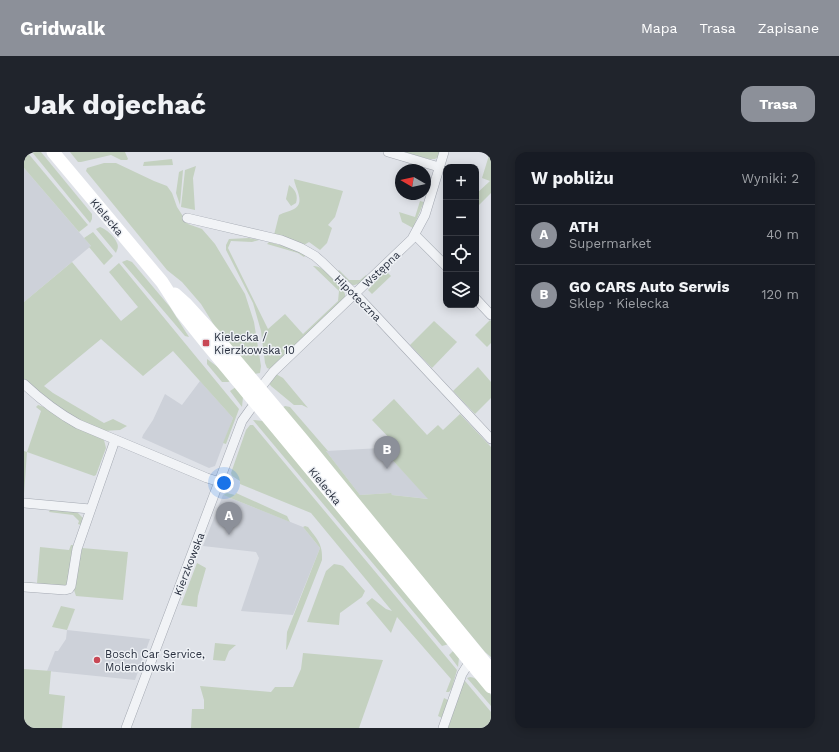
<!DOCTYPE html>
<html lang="pl">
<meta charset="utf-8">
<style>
body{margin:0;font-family:"Work Sans",sans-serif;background:#20242c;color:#f1f3f6}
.controls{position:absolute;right:12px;top:12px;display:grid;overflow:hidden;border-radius:8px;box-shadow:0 2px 10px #0003}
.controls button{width:36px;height:36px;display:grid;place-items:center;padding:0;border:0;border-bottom:1px solid #363941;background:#171b24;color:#f1f3f6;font:20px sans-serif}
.compass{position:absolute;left:371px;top:12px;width:36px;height:36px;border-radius:50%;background:#171b24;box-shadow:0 2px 10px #0003;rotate:279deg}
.you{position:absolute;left:200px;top:331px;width:14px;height:14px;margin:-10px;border:3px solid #fff;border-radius:50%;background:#1a73e8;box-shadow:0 0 0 6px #1a73e833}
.badge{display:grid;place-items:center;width:26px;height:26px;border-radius:50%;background:#8c9099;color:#fff;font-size:13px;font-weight:700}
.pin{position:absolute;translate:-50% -33px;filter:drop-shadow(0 1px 2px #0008)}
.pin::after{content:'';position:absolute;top:21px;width:14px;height:12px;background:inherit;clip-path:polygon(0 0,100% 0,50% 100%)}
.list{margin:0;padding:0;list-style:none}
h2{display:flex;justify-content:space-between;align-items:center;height:52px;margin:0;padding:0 16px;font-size:17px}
h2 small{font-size:13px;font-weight:400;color:#9ea1a6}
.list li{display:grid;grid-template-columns:26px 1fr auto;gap:12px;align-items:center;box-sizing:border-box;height:60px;padding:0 16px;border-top:1px solid #363941}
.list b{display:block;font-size:15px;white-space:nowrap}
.list p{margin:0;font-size:13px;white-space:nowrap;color:#9ea1a6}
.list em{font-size:13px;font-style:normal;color:#9ea1a6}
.icon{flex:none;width:22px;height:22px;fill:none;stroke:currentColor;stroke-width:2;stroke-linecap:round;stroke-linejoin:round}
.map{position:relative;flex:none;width:467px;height:576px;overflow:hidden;border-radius:12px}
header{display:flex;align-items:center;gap:24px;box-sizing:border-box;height:56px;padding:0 20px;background:#8c9099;color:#fff}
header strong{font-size:19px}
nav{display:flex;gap:22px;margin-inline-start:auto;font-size:14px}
.intro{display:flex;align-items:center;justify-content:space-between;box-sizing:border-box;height:96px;padding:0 24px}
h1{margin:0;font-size:28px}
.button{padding:10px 18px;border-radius:12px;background:#8c9099;color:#fff;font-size:14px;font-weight:700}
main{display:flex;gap:24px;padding:0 24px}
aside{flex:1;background:#171b24;border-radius:12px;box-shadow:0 2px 10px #0003}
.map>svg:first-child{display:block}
.built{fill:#cdd1d9}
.green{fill:#c4d1c0}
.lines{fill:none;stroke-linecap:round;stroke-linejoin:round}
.minor-casing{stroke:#a4a9b2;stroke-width:10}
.minor{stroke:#f1f3f6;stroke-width:9}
.secondary{stroke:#fff;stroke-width:13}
.poi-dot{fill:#c84855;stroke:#eef1f5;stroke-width:1.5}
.labels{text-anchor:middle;stroke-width:3;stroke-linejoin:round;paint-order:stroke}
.street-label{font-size:11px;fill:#282f3e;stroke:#eef1f5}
.poi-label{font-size:11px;fill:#282f3e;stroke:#eef1f5;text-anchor:start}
</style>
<header>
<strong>Gridwalk</strong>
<nav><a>Mapa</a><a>Trasa</a><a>Zapisane</a></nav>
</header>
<div class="intro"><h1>Jak dojechać</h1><a class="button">Trasa</a></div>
<main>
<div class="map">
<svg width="467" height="576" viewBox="0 0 467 576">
<rect width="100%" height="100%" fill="#dfe2e8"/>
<g class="built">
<polygon points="0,16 67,94 0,150"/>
<polygon points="176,229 209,266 191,314 185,316 118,286 119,283 129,268 141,242 158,253"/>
<polygon points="357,296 405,347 368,343 366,341 336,343 302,299"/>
<polygon points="199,343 279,375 296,396 269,463 217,459 235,406 232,400 179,394"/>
<polygon points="43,478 126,487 111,528 23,519 31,499 34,499 42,487"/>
</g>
<g class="green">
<polygon points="0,0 3,0 64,73 55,80 0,16"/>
<polygon points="8,0 17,0 68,62 68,67 66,71"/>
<polygon points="46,0 101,0 104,7 103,8 97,8 87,3 57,10 54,10"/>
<polygon points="380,0 416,0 414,5 411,7 405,7"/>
<polygon points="466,0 467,0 467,41 454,54 452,54 452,42 466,29 458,26"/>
<polygon points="148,7 149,13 119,14 120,10"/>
<polygon points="80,11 92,11 130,29 143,34 148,41 153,55 164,72 178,77 191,92 221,142 230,170 237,214 236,221 230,222 195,181 177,152 158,130 143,118 62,19 63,16"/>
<polygon points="172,14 169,26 171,58 157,55 161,18"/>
<polygon points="159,18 156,53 152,41 155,20"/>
<path d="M 270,27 L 319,39 L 311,65 L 304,73 L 308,76 L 303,91 L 296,98 L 285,90 L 280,93 L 250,83 L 255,63 C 260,60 265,60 270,57 C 282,51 271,36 270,27 Z"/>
<path d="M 265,33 C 272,38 274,44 272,51 L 267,54 L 262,47 Z"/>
<polygon points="396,49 400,50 389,76 378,70 375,60 391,65"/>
<path d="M 76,75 C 82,77 91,85 93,91 C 95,95 93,98 92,101 L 72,77 Z"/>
<polygon points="69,80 89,104 80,113 65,95 67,94 60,86"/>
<path d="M 225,86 L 235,88 L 228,90 L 207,89 L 204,96 L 244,177 L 261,162 L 279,182 L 314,149 L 315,139 L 289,114 C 299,113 318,133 321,142 L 321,146 L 246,217 L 243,216 L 241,211 L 237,179 L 229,151 L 202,98 L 202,93 L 205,87 Z"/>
<polygon points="245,90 263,95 282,103 280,105 274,101 243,92"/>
<polygon points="103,108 108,110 146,155 165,185 161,184 98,110"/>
<polygon points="48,110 97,169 114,155 85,120 95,111 215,257 202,292 199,291 209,266 149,199 119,224 77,187 20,234 29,241 80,271 89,267 103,274 96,278 80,279 50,265 23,247 0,227 0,150"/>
<path d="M 315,118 L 325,128 L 336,128 L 342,123 L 343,125 C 327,139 327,133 313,120 Z"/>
<polygon points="362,119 367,124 348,142 344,138"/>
<polygon points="466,168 467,169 467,191 463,195 451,183"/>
<polygon points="410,169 433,190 408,216 386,193"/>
<polygon points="183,207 198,218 207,229 204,230 198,230 183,212"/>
<polygon points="454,215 467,230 467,246 451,262 429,239"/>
<polygon points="252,222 259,226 284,256 278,253 270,253 247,234 245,231"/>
<polygon points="212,235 219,245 218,255 206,239"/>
<polygon points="370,247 403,283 414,273 419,278 436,262 467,295 467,505 461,500 258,256 261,254 266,255 304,299 302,299 336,343 367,341 368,343 404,347 362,301 371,292 348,268"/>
<polygon points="14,253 20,255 80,288 82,296 72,323 70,324 3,300 0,342 0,299 3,300 17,259 12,255"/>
<polygon points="229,268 239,269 425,492 418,494"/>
<polygon points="226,273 229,273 433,518 428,536 425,540 422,540 427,527 373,465 367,481 342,451 348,446 362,457 368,459 287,361 216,332 216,329 208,324 207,321 222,278"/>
<polygon points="203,341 211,343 212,341 263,364 266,370 199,343"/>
<polygon points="26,358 53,360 59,366 57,373 54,372 55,369 49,363 25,360"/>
<path d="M 281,374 L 284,375 C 293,387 299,392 298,408 L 263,497 L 262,498 L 263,480 L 296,396 L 279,375 Z"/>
<polygon points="47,393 51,393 43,432 41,434 0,432 0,430 13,431 16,395 45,398"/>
<polygon points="58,396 104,400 99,448 52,444 50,438"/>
<polygon points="173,411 182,416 174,444 173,455 157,453"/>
<polygon points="310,412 316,413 319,414 341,439 338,445 316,461 315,473 283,470 302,419"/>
<polygon points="37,454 51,457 43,478 28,475"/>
<polygon points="191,491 212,493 205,499 201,509 189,508"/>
<polygon points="430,498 435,506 434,515 425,503"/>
<polygon points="279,501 359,508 335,576 167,576 168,557 180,557 180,548 176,534 247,540 251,535 269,535 277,517"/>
<polygon points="0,517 27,519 25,542 41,544 38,576 0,576"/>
<path d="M 446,525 C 453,525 466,537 467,544 C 467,547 467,551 467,554 L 443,526 Z"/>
<polygon points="441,529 467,560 467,576 424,576 438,534"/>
<polygon points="420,546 424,548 418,566 414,564"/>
</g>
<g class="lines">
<g class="minor-casing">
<g id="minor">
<polyline points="364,0 415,15"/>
<polyline points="163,66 257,88 277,96 291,104 299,111 337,148 467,287"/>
<polyline points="391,83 422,114"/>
<polyline points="452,147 467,163"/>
<path d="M 0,232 C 17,248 34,261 54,272 L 183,326 L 196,330"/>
<polyline points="0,351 66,357"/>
<polyline points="0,435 41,438 45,437 47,434 53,397 91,288"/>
<polyline points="102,576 218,269 228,255 238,234 249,220 388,87 401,63 420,0"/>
<polyline points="419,576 438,522 448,506"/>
</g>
</g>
<use href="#minor" class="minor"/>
<g class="secondary">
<polyline points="29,0 138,130 158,161 182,191 467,535"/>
<polyline points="151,142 161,151 193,186 277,286 467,518"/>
</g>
</g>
<g class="poi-dot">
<rect x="178" y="187" width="8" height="8" rx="2"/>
<circle cx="73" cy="508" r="4"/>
</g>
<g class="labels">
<g class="street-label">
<text transform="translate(83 65) rotate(50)" y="4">Kielecka</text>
<text transform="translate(357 117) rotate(-44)" y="4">Wstępna</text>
<text transform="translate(334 146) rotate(45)" y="4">Hipoteczna</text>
<text transform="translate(301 334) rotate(51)" y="4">Kielecka</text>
<text transform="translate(165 412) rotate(-69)" y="4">Kierzkowska</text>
</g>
<g class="poi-label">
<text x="190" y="189">Kielecka /<tspan x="190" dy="13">Kierzkowska 10</tspan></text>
<text x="81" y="506">Bosch Car Service,<tspan x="81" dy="13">Molendowski</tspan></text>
</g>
</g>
</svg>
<div class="controls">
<button>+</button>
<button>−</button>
<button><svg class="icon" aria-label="locate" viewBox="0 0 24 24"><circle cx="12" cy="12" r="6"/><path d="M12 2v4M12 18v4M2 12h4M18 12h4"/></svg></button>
<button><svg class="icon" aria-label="layers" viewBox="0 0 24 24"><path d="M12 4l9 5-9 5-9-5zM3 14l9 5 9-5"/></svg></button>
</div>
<svg class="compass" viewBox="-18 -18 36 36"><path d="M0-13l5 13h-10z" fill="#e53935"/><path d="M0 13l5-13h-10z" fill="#9ea1a6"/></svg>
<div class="you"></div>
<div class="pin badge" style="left:205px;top:383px">A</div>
<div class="pin badge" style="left:363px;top:317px">B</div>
</div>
<aside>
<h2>W pobliżu<small>Wyniki: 2</small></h2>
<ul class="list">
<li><span class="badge">A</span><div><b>ATH</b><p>Supermarket</p></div><em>40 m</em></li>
<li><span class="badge">B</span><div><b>GO CARS Auto Serwis</b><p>Sklep · Kielecka</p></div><em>120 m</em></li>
</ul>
</aside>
</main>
